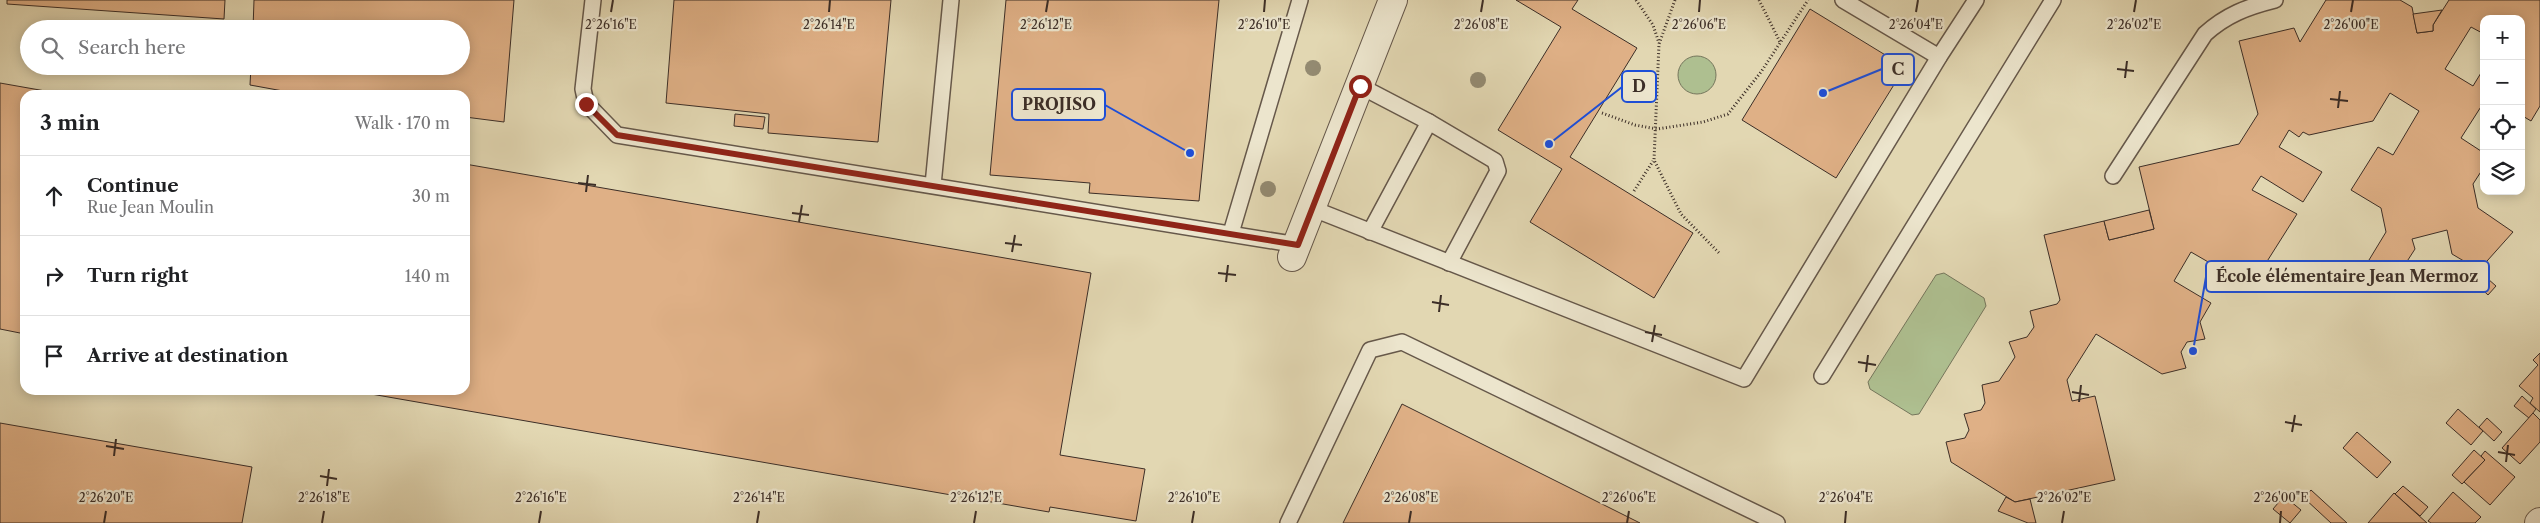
<!DOCTYPE html>
<meta charset="utf-8">
<style>
body{margin:0;font-family:"Libre Caslon Text",serif;background:#f6f6f6;color:#202124}
.controls{position:absolute;right:15px;top:15px;display:grid;overflow:hidden;border-radius:10px;box-shadow:0 2px 12px #0003}
.controls button{width:45px;height:45px;display:grid;place-items:center;padding:0;border:0;border-bottom:1px solid #e0e0e0;background:#fff;color:#202124;font:25px sans-serif}
.stop{position:absolute;width:15px;height:15px;margin:-11px;border:4px solid #8f2418;border-radius:50%;background:#fff}
.stop.end{background:#8f2418;border-color:#fff;box-shadow:0 1px 5px #0008}
.list{margin:0;padding:0;list-style:none}
h2{display:flex;justify-content:space-between;align-items:center;height:65px;margin:0;padding:0 20px;font-size:21px}
h2 small{font-size:16px;font-weight:400;color:#757577}
.list li{display:grid;grid-template-columns:32px 1fr auto;gap:15px;align-items:center;box-sizing:border-box;height:80px;padding:0 20px;border-top:1px solid #e0e0e0}
.list b{display:block;font-size:19px;white-space:nowrap}
.list p{margin:0;font-size:16px;white-space:nowrap;color:#757577}
.list em{font-size:16px;font-style:normal;color:#757577}
.icon{flex:none;width:28px;height:28px;fill:none;stroke:currentColor;stroke-width:2;stroke-linecap:round;stroke-linejoin:round}
.map{position:relative;flex:none;width:2540px;height:523px;overflow:hidden}
.search{position:absolute;background:#fff;box-shadow:0 2px 12px #0003;left:20px;top:20px;width:450px;height:55px;display:flex;align-items:center;gap:12px;box-sizing:border-box;padding:0 18px;border-radius:28px;color:#757577;font-size:19px}
.panel{position:absolute;background:#fff;box-shadow:0 2px 12px #0003;left:20px;top:90px;width:450px;height:305px;border-radius:15px}
.map>svg:first-child{display:block}
.green{fill:#aebf90;stroke:#75765c}
.building{fill:#dfb086;stroke:#3c2e27}
.lines{fill:none;stroke-linecap:round;stroke-linejoin:round}
.lane-casing{stroke:#66584a;stroke-width:18}
.street-casing{stroke:#66584a;stroke-width:30}
.path{stroke:#3c2e27;stroke-width:3;stroke-dasharray:1 2.5;stroke-linecap:butt}
.lane{stroke:#ece5cd;stroke-width:15}
.street{stroke:#ece5cd;stroke-width:28}
.tree{fill:#938a71}
.route{stroke:#8f2418;stroke-width:6}
.ticks{fill:none;stroke:#3c2e27;stroke-width:2}
.ticks-label{font-size:12px;text-anchor:middle;fill:#3c2e27;stroke:#ece5cd;stroke-width:4.5;stroke-linejoin:round;paint-order:stroke}
.leader{fill:none;stroke:#1d4ed8;stroke-width:2}
.callout-dot{fill:#1d4ed8;stroke:#ece5cd;stroke-width:2}
.callout{fill:#ece5cd;stroke:#1d4ed8;stroke-width:2}
.callout-label{font-size:16px;text-anchor:middle;font-weight:bold;fill:#3c2e27}
</style>
<div class="map">
<svg width="2540" height="523" viewBox="0 0 2540 523">
<rect width="100%" height="100%" fill="#e2d7b2"/>
<filter id="stains"><feTurbulence type="fractalNoise" baseFrequency=".004" numOctaves="4"/><feColorMatrix values="0 0 0 0 .2 0 0 0 0 .09 0 0 0 0 .02 0 0 0 .5 -.17"/></filter>
<radialGradient id="worn" r=".72"><stop offset=".6" stop-color="#630" stop-opacity="0"/><stop offset="1" stop-color="#630" stop-opacity=".3"/></radialGradient>
<g class="green">
<circle cx="1697" cy="75" r="19"/>
<polygon points="1944,273 1984,298 1986,306 1919,414 1912,415 1870,389 1868,382 1936,275"/>
</g>
<g class="building">
<polygon points="7,0 225,0 224,19 7,4"/>
<polygon points="254,0 514,0 504,122 465,117 465,95 305,95 250,85 251,66 461,66 461,29 253,29"/>
<polygon points="674,0 891,0 878,142 768,133 769,114 666,103"/>
<polygon points="1006,0 1219,0 1199,201 1089,193 1090,183 990,175"/>
<polygon points="1516,0 1578,0 1572,9 1637,48 1570,157 1693,233 1654,298 1530,222 1562,169 1498,130 1561,27"/>
<polygon points="2326,0 2400,0 2412,7 2417,33 2433,31 2433,25 2449,0 2540,0 2540,106 2531,121 2521,115 2521,19 2484,19 2484,34 2471,27 2445,69 2473,86 2484,68 2484,102 2461,138 2484,153 2484,167 2473,184 2478,208 2513,232 2479,270 2452,254 2447,230 2412,239 2415,249 2397,277 2369,260 2386,232 2381,208 2351,190 2378,147 2393,155 2419,111 2390,93 2373,121 2309,135 2303,132 2299,137 2289,130 2279,147 2322,172 2303,202 2261,176 2252,190 2297,214 2266,263 2246,269 2236,263 2229,274 2191,252 2174,281 2211,303 2200,322 2205,339 2187,342 2181,352 2186,368 2162,374 2096,334 2067,380 2072,401 2095,396 2115,480 2015,502 1951,462 1946,442 1965,438 1969,430 1964,414 1981,410 1985,403 1982,385 1999,381 2015,357 2009,342 2027,337 2034,327 2030,311 2057,304 2060,300 2044,235 2104,221 2109,240 2154,229 2139,167 2239,144 2258,114 2239,41 2294,28 2300,42"/>
<polygon points="1810,9 1905,67 1836,178 1742,120"/>
<polygon points="2442,10 2433,25 2433,31 2417,33 2413,14"/>
<polygon points="0,83 68,95 25,95 25,334 0,329"/>
<polygon points="735,114 765,117 763,129 734,126"/>
<polygon points="465,164 1091,273 1060,455 1145,469 1136,521 1050,507 1049,512 348,390 465,390"/>
<polygon points="2149,210 2154,229 2109,240 2104,221"/>
<polygon points="2479,271 2496,286 2488,295 2471,279"/>
<polygon points="2540,353 2540,412 2530,403 2533,398 2519,386 2538,365 2533,360"/>
<polygon points="2522,396 2536,409 2529,418 2514,406"/>
<polygon points="1402,404 1640,523 1343,523"/>
<polygon points="2458,409 2483,431 2471,445 2446,423"/>
<polygon points="2533,413 2540,420 2540,442 2520,464 2502,448"/>
<polygon points="2487,418 2502,432 2494,441 2479,427"/>
<polygon points="0,423 252,467 242,523 0,523"/>
<polygon points="2357,432 2391,462 2377,478 2343,448"/>
<polygon points="2474,450 2485,460 2462,484 2452,475"/>
<polygon points="2485,451 2515,477 2490,505 2464,482 2485,460 2481,456"/>
<polygon points="2403,486 2428,507 2420,516 2395,494"/>
<polygon points="2311,490 2347,523 2331,523 2304,498"/>
<polygon points="2453,492 2481,517 2475,523 2431,523 2428,521"/>
<polygon points="2394,493 2395,494 2427,523 2368,523"/>
<polygon points="2284,496 2301,510 2290,523 2273,509"/>
<polygon points="2006,497 2015,502 2030,499 2036,523 2028,523 1998,511"/>
</g>
<g class="lines">
<g class="lane-casing">
<g id="lane">
<polyline points="593,0 583,89 586,103 617,135 1298,245"/>
<polyline points="1843,0 1939,57"/>
<polyline points="1360,86 1429,122"/>
<path d="M 2113,176 L 2205,34 C 2226,15 2247,7 2275,0"/>
<polyline points="933,185 951,0"/>
<polyline points="1311,208 1744,379 1939,57 1976,0"/>
<polyline points="1370,232 1429,122 1495,161 1498,171 1449,263"/>
<polyline points="1231,233 1300,0"/>
<polyline points="1822,376 2053,0"/>
<polyline points="1288,523 1370,350 1402,342 1777,523"/>
</g>
</g>
<g class="street-casing">
<g id="street">
<polyline points="1292,257 1393,0"/>
<polyline points="2539,523 2540,522"/>
</g>
</g>
<g class="path">
<polyline points="1636,0 1653,25 1659,43"/>
<polyline points="1675,0 1659,44 1654,160 1681,214 1719,253"/>
<polyline points="1759,0 1780,42"/>
<polyline points="1602,113 1635,125 1657,129 1703,122 1728,114 1761,72 1808,0"/>
<polyline points="1634,191 1653,161"/>
</g>
<use href="#lane" class="lane"/>
<use href="#street" class="street"/>
</g>
<g class="tree">
<circle cx="1313" cy="68" r="8"/>
<circle cx="1478" cy="80" r="8"/>
<circle cx="1268" cy="189" r="8"/>
</g>
<g class="lines">
<polyline class="route" points="586,104 617,135 1298,245 1360,86"/>
</g>
<path class="ticks" d="M 611,12 L 613,0M 829,12 L 830,0M 1046,12 L 1048,0M 1264,12 L 1265,0M 1481,12 L 1483,0M 1699,12 L 1700,0M 1916,12 L 1918,0M 2134,12 L 2136,0M 2351,12 L 2353,0M 2117,69 L 2134,71M 2125,78 L 2127,61M 2330,99 L 2348,101M 2338,108 L 2340,91M 578,183 L 596,185M 586,192 L 588,175M 792,213 L 809,215M 799,222 L 802,205M 1005,243 L 1022,245M 1012,252 L 1015,235M 1218,273 L 1236,275M 1226,282 L 1228,265M 1432,302 L 1449,305M 1439,312 L 1441,295M 1645,332 L 1662,335M 1652,342 L 1655,325M 1858,362 L 1876,365M 1866,372 L 1868,355M 2072,392 L 2089,395M 2079,402 L 2081,385M 2285,422 L 2302,425M 2292,432 L 2295,415M 106,446 L 124,449M 2498,452 L 2515,455M 114,456 L 116,439M 2506,462 L 2508,445M 320,476 L 337,479M 327,486 L 329,469M 104,523 L 106,511M 322,523 L 324,511M 539,523 L 541,511M 757,523 L 759,511M 974,523 L 976,511M 1192,523 L 1194,511M 1409,523 L 1411,511M 1627,523 L 1629,511M 1845,523 L 1846,511M 2062,523 L 2064,511M 2280,523 L 2281,511"/>
<g class="ticks-label">
<text x="611" y="29">2°26'16"E</text>
<text x="829" y="29">2°26'14"E</text>
<text x="1046" y="29">2°26'12"E</text>
<text x="1264" y="29">2°26'10"E</text>
<text x="1481" y="29">2°26'08"E</text>
<text x="1699" y="29">2°26'06"E</text>
<text x="1916" y="29">2°26'04"E</text>
<text x="2134" y="29">2°26'02"E</text>
<text x="2351" y="29">2°26'00"E</text>
<text x="106" y="502">2°26'20"E</text>
<text x="324" y="502">2°26'18"E</text>
<text x="541" y="502">2°26'16"E</text>
<text x="759" y="502">2°26'14"E</text>
<text x="976" y="502">2°26'12"E</text>
<text x="1194" y="502">2°26'10"E</text>
<text x="1411" y="502">2°26'08"E</text>
<text x="1629" y="502">2°26'06"E</text>
<text x="1846" y="502">2°26'04"E</text>
<text x="2064" y="502">2°26'02"E</text>
<text x="2281" y="502">2°26'00"E</text>
</g>
<path class="leader" d="M1823 93L1882 69M1549 144L1622 87M1190 153L1105 105M2193 351L2206 277"/>
<g class="callout-dot">
<circle cx="1823" cy="93" r="5"/>
<circle cx="1549" cy="144" r="5"/>
<circle cx="1190" cy="153" r="5"/>
<circle cx="2193" cy="351" r="5"/>
</g>
<g class="callout">
<rect x="1882" y="54" width="32" height="31" rx="5"/>
<rect x="1622" y="71" width="34" height="31" rx="5"/>
<rect x="1012" y="89" width="93" height="31" rx="5"/>
<rect x="2206" y="261" width="283" height="31" rx="5"/>
</g>
<g class="callout-label">
<text x="1898" y="75">C</text>
<text x="1639" y="92">D</text>
<text x="1059" y="110">PROJISO</text>
<text x="2347" y="282">École élémentaire Jean Mermoz</text>
</g>
<rect width="100%" height="100%" filter="url(#stains)"/>
<rect width="100%" height="100%" fill="url(#worn)"/>
</svg>
<div class="controls">
<button>+</button>
<button>−</button>
<button><svg class="icon" aria-label="locate" viewBox="0 0 24 24"><circle cx="12" cy="12" r="6"/><path d="M12 2v4M12 18v4M2 12h4M18 12h4"/></svg></button>
<button><svg class="icon" aria-label="layers" viewBox="0 0 24 24"><path d="M12 4l9 5-9 5-9-5zM3 14l9 5 9-5"/></svg></button>
</div>
<div class="stop" style="left:1360px;top:86px"></div>
<div class="stop end" style="left:586px;top:104px"></div>
<div class="search"><svg class="icon" aria-label="search" viewBox="0 0 24 24"><circle cx="10" cy="10" r="6"/><path d="M15 15l6 6"/></svg>Search here</div>
<section class="panel">
<h2>3 min<small>Walk · 170 m</small></h2>
<ul class="list">
<li><svg class="icon" aria-label="ahead" viewBox="0 0 24 24"><path d="M12 20V5M6 11l6-6 6 6"/></svg><div><b>Continue</b><p>Rue Jean Moulin</p></div><em>30 m</em></li>
<li><svg class="icon" aria-label="right" viewBox="0 0 24 24"><path d="M7 20v-9h11M14 6l5 5-5 5"/></svg><div><b>Turn right</b></div><em>140 m</em></li>
<li><svg class="icon" aria-label="arrive" viewBox="0 0 24 24"><path d="M6 21V4h12l-3 4 3 4H6"/></svg><div><b>Arrive at destination</b></div></li>
</ul>
</section>
</div>
